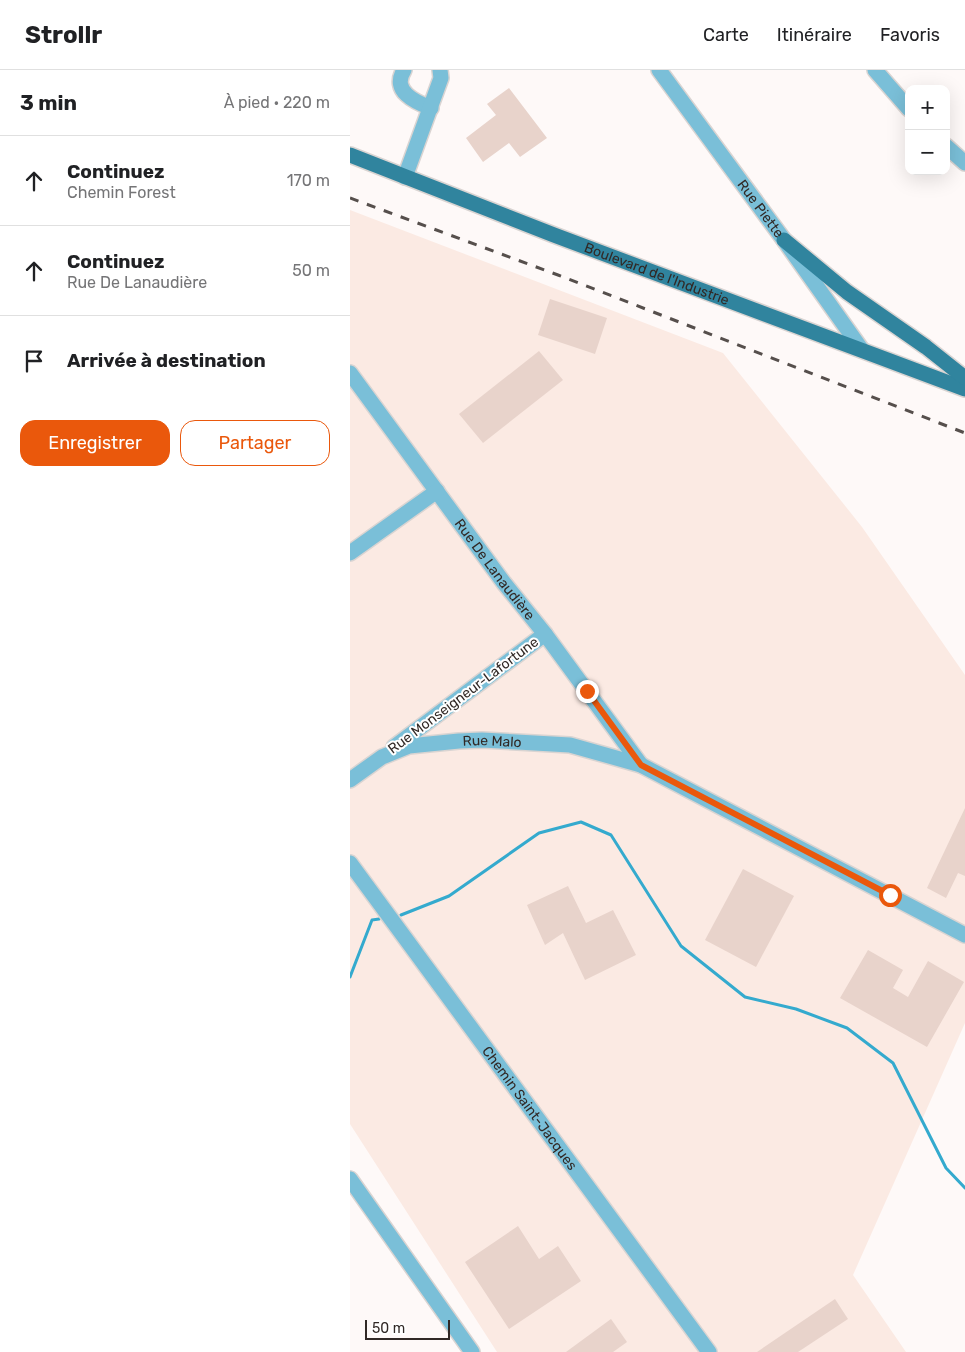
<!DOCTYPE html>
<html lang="fr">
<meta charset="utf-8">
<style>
body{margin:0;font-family:Rubik,sans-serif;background:#f2f2f2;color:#202124}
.controls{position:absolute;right:15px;top:15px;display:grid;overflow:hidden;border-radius:10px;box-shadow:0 5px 20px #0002}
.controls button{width:45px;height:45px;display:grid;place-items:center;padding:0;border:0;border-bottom:1px solid #e0e0e0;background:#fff;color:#202124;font:25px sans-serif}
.scale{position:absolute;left:15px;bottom:12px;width:85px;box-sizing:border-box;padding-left:5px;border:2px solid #312926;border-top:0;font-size:14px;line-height:18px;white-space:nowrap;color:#312926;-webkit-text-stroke:4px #fff;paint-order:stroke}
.stop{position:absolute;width:15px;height:15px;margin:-11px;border:4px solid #ea580c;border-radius:50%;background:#fff}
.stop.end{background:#ea580c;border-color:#fff;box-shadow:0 1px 5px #0008}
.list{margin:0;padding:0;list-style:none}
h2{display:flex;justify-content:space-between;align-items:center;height:65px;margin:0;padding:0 20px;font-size:21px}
h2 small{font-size:16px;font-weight:400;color:#757577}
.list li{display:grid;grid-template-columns:32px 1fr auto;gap:15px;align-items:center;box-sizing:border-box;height:90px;padding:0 20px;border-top:1px solid #e0e0e0}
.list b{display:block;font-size:19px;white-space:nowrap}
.list p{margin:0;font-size:16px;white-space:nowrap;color:#757577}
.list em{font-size:16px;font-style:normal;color:#757577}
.actions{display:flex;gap:10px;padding:15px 20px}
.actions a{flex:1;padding:11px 0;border:1px solid #ea580c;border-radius:15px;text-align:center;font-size:18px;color:#ea580c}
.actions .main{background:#ea580c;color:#fff}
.icon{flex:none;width:28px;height:28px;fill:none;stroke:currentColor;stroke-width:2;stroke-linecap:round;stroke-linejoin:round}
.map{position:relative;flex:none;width:615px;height:1282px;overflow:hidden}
header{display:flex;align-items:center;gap:30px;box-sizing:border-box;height:70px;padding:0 25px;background:#fff;border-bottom:1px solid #e0e0e0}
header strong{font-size:24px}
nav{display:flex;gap:28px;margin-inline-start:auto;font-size:18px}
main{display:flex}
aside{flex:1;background:#fff}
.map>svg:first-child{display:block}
.built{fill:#fbeae3}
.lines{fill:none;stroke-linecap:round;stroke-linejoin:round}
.stream{stroke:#34aace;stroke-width:3}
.building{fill:#e8d3cb}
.minor-casing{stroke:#d9d4d2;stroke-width:18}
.major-casing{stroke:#d9d4d2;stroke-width:18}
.minor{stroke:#7abfd8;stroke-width:15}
.major{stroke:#30849e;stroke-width:15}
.rail{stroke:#564f4c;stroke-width:3;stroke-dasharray:9 9;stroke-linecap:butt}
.route{stroke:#ea580c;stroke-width:6}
.labels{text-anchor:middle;stroke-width:4;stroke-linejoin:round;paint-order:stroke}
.street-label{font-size:14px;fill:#312926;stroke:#fff}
</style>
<header>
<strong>Strollr</strong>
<nav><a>Carte</a><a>Itinéraire</a><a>Favoris</a></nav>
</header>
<main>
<aside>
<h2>3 min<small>À pied · 220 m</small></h2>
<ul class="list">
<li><svg class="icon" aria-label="ahead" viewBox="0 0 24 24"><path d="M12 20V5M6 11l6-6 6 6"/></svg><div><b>Continuez</b><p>Chemin Forest</p></div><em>170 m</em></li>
<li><svg class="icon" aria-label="ahead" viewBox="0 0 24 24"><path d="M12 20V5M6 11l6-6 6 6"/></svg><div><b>Continuez</b><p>Rue De Lanaudière</p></div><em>50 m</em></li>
<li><svg class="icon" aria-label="arrive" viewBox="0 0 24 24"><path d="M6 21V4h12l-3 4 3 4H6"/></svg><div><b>Arrivée à destination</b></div></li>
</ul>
<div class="actions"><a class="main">Enregistrer</a><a>Partager</a></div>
</aside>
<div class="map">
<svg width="615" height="1282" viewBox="0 0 615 1282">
<rect width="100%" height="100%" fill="#fef9f8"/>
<polygon class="built" points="0,140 373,283 512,457 615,605 615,953 503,1205 556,1282 147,1282 0,1054"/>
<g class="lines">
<g class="stream">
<polyline points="51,845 99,826 189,763 231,752 261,765 331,876 395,927 446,939 497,958 543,993 596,1098 615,1118"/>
<polyline points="0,907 22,850 29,849"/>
</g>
</g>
<g class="building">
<polygon points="159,18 197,68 170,87 159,73 133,92 116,68 146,45 137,34"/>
<polygon points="200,229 257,248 245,284 188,265"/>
<polygon points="189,281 213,310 133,373 109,344"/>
<polygon points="615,738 615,806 608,803 596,828 577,818"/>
<polygon points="393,799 444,826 406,897 355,870"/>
<polygon points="218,816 236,853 263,840 286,885 235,910 213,863 195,875 177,835"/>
<polygon points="518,880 553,900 543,918 558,927 578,891 614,912 577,977 490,928"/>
<polygon points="168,1156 189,1189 208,1176 231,1211 159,1259 115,1192"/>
<polygon points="485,1229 498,1249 448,1282 407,1282"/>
<polygon points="261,1249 277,1272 263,1282 216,1282"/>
</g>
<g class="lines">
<g class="minor-casing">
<g id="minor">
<path d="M 54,0 C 41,21 65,32 81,38"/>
<path id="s1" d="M 309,0 L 434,170 L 512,280"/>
<polyline points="525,0 559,39"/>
<polyline points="596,76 615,93"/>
<polyline points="55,107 91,8 90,0"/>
<path id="s2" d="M 0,303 L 154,513 L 195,564 L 291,695"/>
<polyline points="0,483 87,421"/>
<polyline points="44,677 195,564"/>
<path id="s3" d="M 0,710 L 32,687 L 59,676 L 109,671 L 132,670 L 220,675 L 291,695 L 615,865"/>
<path id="s4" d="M 0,793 L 359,1282"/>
<polyline points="0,1109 122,1282"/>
</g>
</g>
<g class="major-casing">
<g id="major">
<path id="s5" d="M 0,85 L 204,165 L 615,319"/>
<polyline points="434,170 497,222 576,277 615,308"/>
</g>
</g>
<use href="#minor" class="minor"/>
<use href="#major" class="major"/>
<polyline class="rail" points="0,128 208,205 615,363"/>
</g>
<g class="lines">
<polyline class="route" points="237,621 291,695 540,825"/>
</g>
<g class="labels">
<g class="street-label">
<text dy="5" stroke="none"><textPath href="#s1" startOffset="172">Rue Piette</textPath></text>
<text dy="5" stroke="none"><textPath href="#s5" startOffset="329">Boulevard de l'Industrie</textPath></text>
<text dy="5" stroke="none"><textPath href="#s2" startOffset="244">Rue De Lanaudière</textPath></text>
<text transform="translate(113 625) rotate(-37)" y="5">Rue Monseigneur-Lafortune</text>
<text dy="5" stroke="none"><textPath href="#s3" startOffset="152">Rue Malo</textPath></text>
<text dy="5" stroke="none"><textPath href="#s4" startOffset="304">Chemin Saint-Jacques</textPath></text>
</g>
</g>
</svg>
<div class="controls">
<button>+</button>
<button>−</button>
</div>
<div class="scale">50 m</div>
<div class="stop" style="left:540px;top:825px"></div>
<div class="stop end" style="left:237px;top:621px"></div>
</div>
</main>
